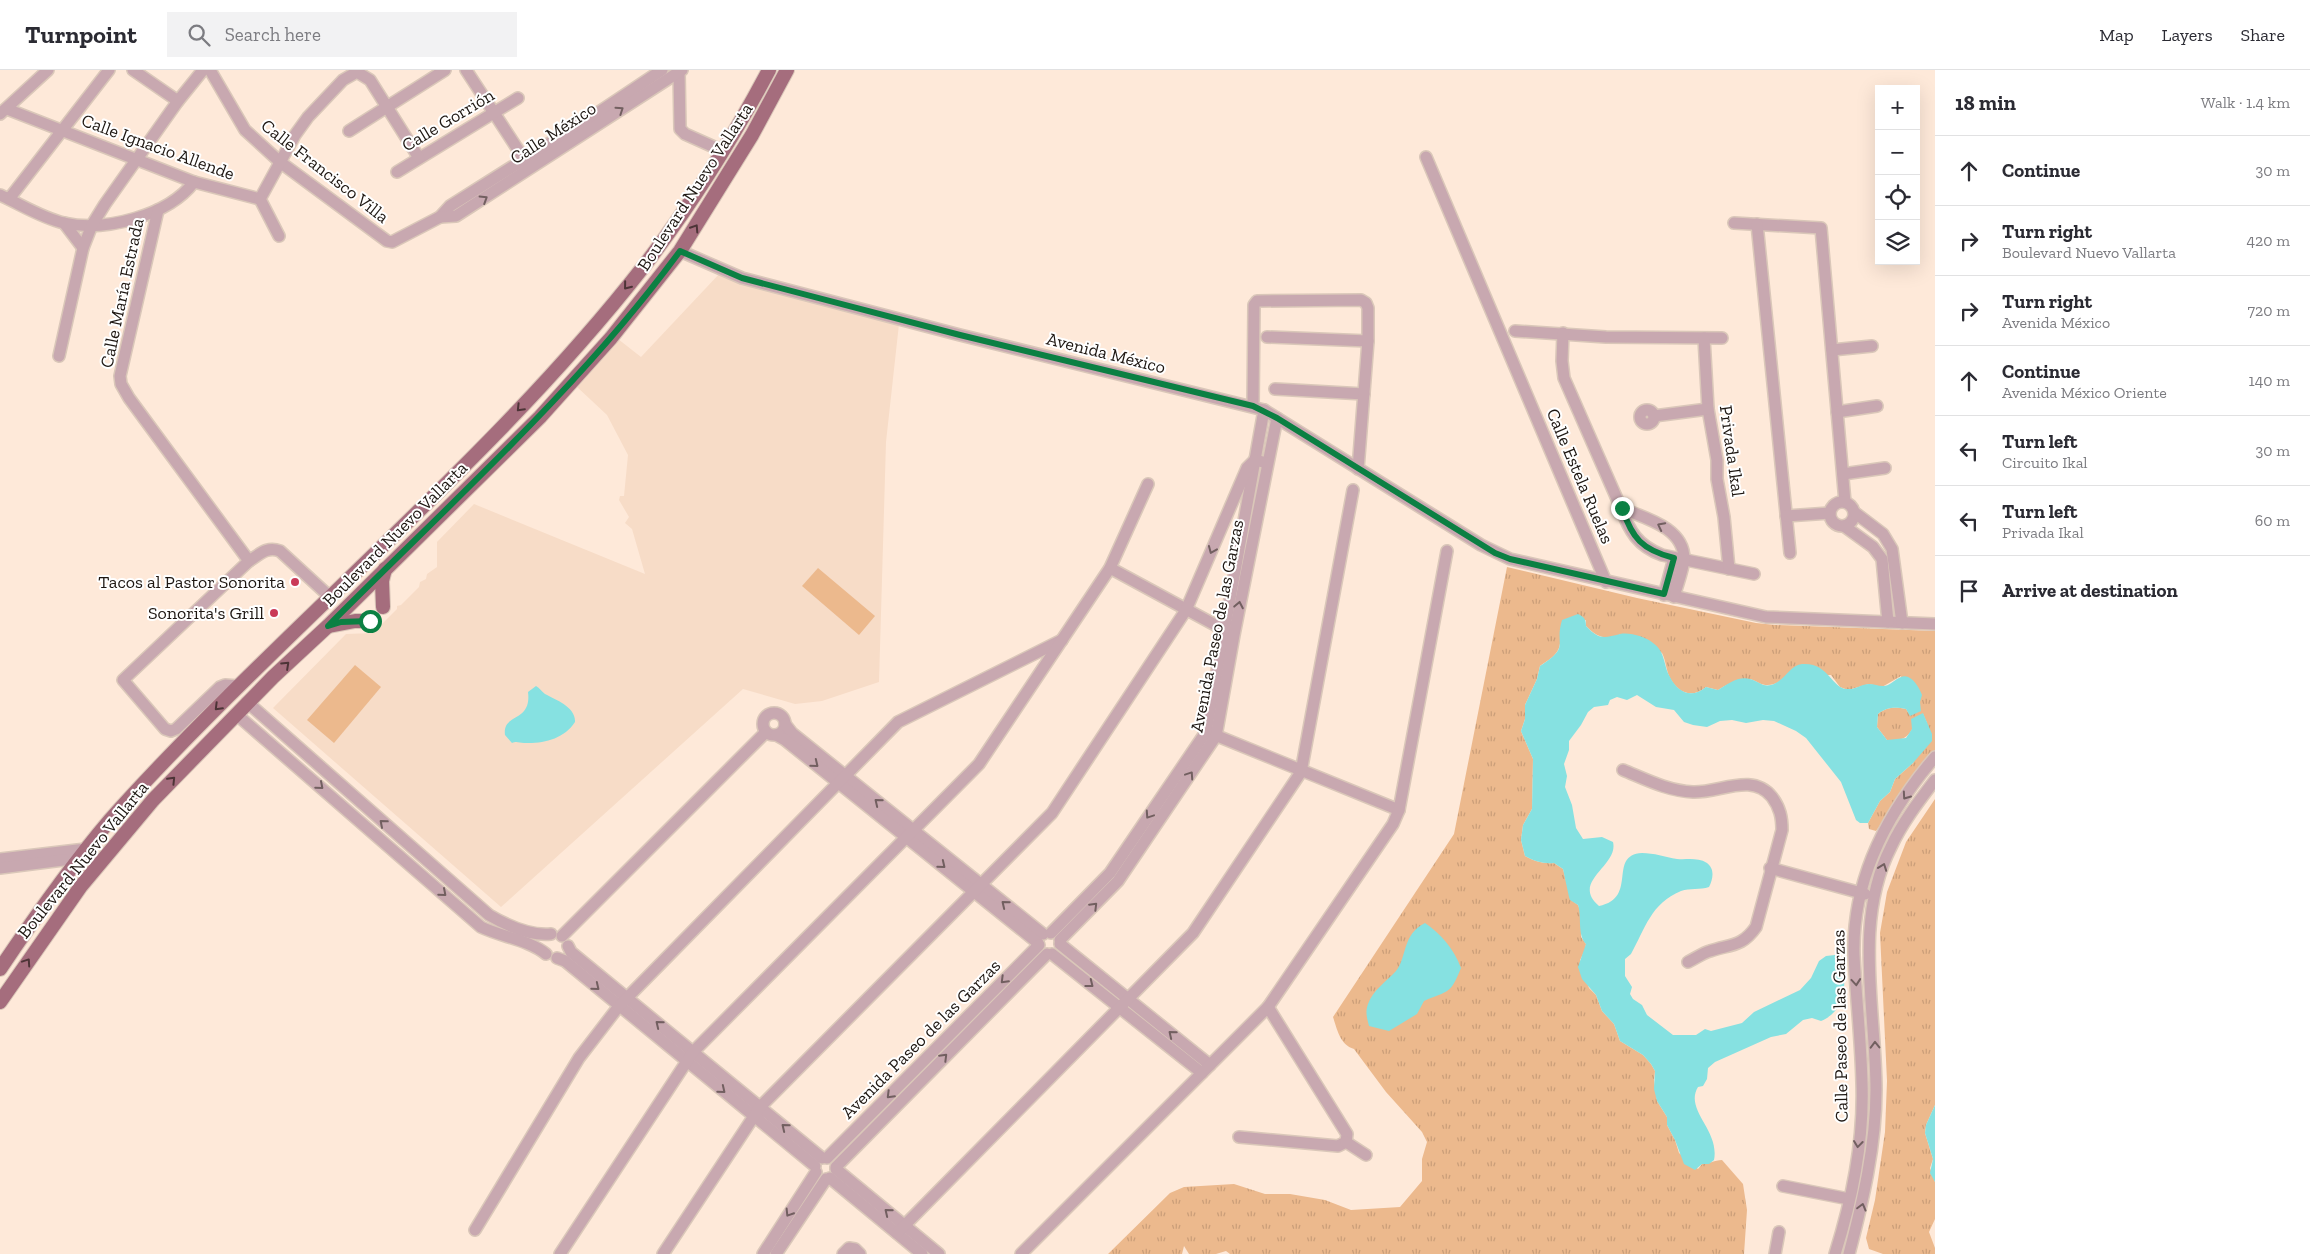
<!DOCTYPE html>
<meta charset="utf-8">
<style>
body{margin:0;font-family:"Zilla Slab",serif;background:#f2f2f3;color:#2b2b33}
.controls{position:absolute;right:15px;top:15px;display:grid;overflow:hidden;border-radius:0px;box-shadow:0 5px 20px #0002}
.controls button{width:45px;height:45px;display:grid;place-items:center;padding:0;border:0;border-bottom:1px solid #e1e1e2;background:#fff;color:#2b2b33;font:25px sans-serif}
.stop{position:absolute;width:15px;height:15px;margin:-11px;border:4px solid #0b8043;border-radius:50%;background:#fff}
.stop.end{background:#0b8043;border-color:#fff;box-shadow:0 1px 5px #0008}
.list{margin:0;padding:0;list-style:none}
h2{display:flex;justify-content:space-between;align-items:center;height:65px;margin:0;padding:0 20px;font-size:21px}
h2 small{font-size:16px;font-weight:400;color:#7c7c81}
.list li{display:grid;grid-template-columns:32px 1fr auto;gap:15px;align-items:center;box-sizing:border-box;height:70px;padding:0 20px;border-top:1px solid #e1e1e2}
.list b{display:block;font-size:19px;white-space:nowrap}
.list p{margin:0;font-size:16px;white-space:nowrap;color:#7c7c81}
.list em{font-size:16px;font-style:normal;color:#7c7c81}
.icon{flex:none;width:28px;height:28px;fill:none;stroke:currentColor;stroke-width:2;stroke-linecap:round;stroke-linejoin:round}
.map{position:relative;flex:none;width:1935px;height:1184px;overflow:hidden}
header{display:flex;align-items:center;gap:30px;box-sizing:border-box;height:70px;padding:0 25px;background:#fff;border-bottom:1px solid #e1e1e2}
header strong{font-size:24px}
nav{display:flex;gap:28px;margin-inline-start:auto;font-size:18px}
.search{width:350px;height:45px;background:#f2f2f3;display:flex;align-items:center;gap:12px;box-sizing:border-box;padding:0 18px;border-radius:0px;color:#7c7c81;font-size:19px}
main{display:flex}
aside{flex:1;background:#fff}
.map>svg:first-child{display:block}
.built{fill:#f7dcc7}
.grass{fill:url(#grass-tufts)}
.park{fill:#ecb98d}
.water{fill:#86e1e1}
.lines{fill:none;stroke-linecap:round;stroke-linejoin:round}
.minor-casing{stroke:#dac7b9;stroke-width:14}
.major-casing{stroke:#dac7b9;stroke-width:16}
.minor{stroke:#c8a8b0;stroke-width:11}
.major{stroke:#a56d7d;stroke-width:14}
.oneway{stroke:#725f60}
.oneway2{stroke:#4d3437}
.route{stroke:#0b8043;stroke-width:6}
.poi-dot{fill:#ca3a58;stroke:#fff;stroke-width:2}
.labels{text-anchor:middle;stroke-width:4;stroke-linejoin:round;paint-order:stroke}
.street-label{font-size:18px;fill:#1d1611;stroke:#fff}
.poi-label{font-size:18px;fill:#1d1611;stroke:#fff;text-anchor:end}
</style>
<header>
<strong>Turnpoint</strong>
<div class="search"><svg class="icon" aria-label="search" viewBox="0 0 24 24"><circle cx="10" cy="10" r="6"/><path d="M15 15l6 6"/></svg>Search here</div>
<nav><a>Map</a><a>Layers</a><a>Share</a></nav>
</header>
<main>
<div class="map">
<svg width="1935" height="1184" viewBox="0 0 1935 1184">
<defs>
<pattern id="grass-tufts" width="24" height="20" patternUnits="userSpaceOnUse" patternTransform="scale(1.25)"><rect width="24" height="20" fill="#ecb98d"/><path d="M3 7l-1-3M5 7V3M7 7l1-3M15 17l-1-3M17 17v-4M19 17l1-3" fill="none" stroke="#ca9e79"/></pattern>
</defs>
<rect width="100%" height="100%" fill="#fee9d9"/>
<polygon class="built" points="721,202 899,254 886,372 879,612 822,631 795,634 743,619 501,837 273,638 346,564 373,563 374,558 378,558 397,539 397,536 401,535 419,517 420,512 426,509 427,504 437,497 437,472 474,434 645,504 632,459 625,453 629,447 619,430 620,426 624,426 628,385 607,345 576,316 618,269 641,287"/>
<g class="grass">
<path d="M 1507,497 L 1637,528 L 1756,553 L 1775,555 L 1935,561 L 1935,680 L 1876,761 L 1869,759 L 1868,753 L 1880,731 L 1890,722 L 1895,709 L 1913,693 L 1927,653 L 1923,644 C 1908,660 1913,672 1887,670 L 1877,657 L 1878,644 C 1887,637 1895,637 1906,639 L 1910,645 L 1901,606 L 1882,617 L 1869,614 L 1848,620 L 1840,617 L 1831,605 L 1787,605 C 1780,613 1769,618 1759,613 C 1755,611 1752,609 1748,609 C 1736,609 1728,614 1718,620 L 1706,617 C 1692,629 1677,623 1669,606 C 1666,599 1666,591 1662,583 L 1621,564 C 1607,571 1596,567 1586,556 L 1586,550 L 1560,563 C 1562,582 1555,586 1540,596 L 1537,609 L 1525,635 L 1525,649 L 1521,661 L 1533,689 L 1532,739 L 1523,755 L 1521,770 L 1525,786 C 1534,791 1543,794 1554,793 L 1563,799 L 1571,830 L 1578,835 L 1581,843 L 1581,867 L 1586,874 L 1585,880 L 1580,890 L 1589,918 L 1596,925 L 1602,941 L 1614,954 L 1620,971 L 1643,985 L 1651,994 L 1655,1001 L 1654,1010 L 1657,1031 L 1667,1047 L 1667,1055 L 1675,1070 L 1679,1083 L 1698,1099 L 1702,1094 C 1710,1094 1714,1090 1722,1090 L 1743,1114 L 1747,1140 L 1744,1184 L 1230,1184 L 1226,1181 L 1216,1184 L 1189,1184 L 1184,1176 L 1182,1184 L 1108,1184 L 1170,1123 L 1184,1117 L 1234,1114 L 1265,1124 L 1290,1124 L 1325,1130 L 1351,1140 L 1400,1137 L 1422,1111 L 1422,1089 L 1427,1072 L 1422,1062 L 1386,1022 L 1354,979 C 1340,975 1337,959 1333,947 L 1454,764 Z"/>
<polygon points="1935,729 1935,1035 1926,1055 1925,1063 1933,1089 1930,1098 1935,1112 1935,1149 1929,1162 1935,1178 1935,1184 1883,1184 1869,1179 1866,1168 1875,1130 1885,1062 1887,1011 1880,863 1887,822 1906,772"/>
</g>
<g class="park">
<polygon points="818,498 875,546 859,565 802,516"/>
<polygon points="355,595 381,617 334,673 307,650"/>
</g>
<g class="water">
<path d="M 1578,544 C 1584,547 1586,549 1586,556 C 1599,570 1604,568 1620,564 C 1630,562 1646,567 1653,573 C 1666,582 1663,595 1670,607 C 1678,623 1692,629 1706,617 L 1718,620 C 1728,614 1738,606 1750,609 C 1758,611 1762,617 1771,615 C 1785,611 1790,595 1802,594 C 1829,592 1831,618 1847,619 C 1855,620 1862,614 1869,614 C 1876,614 1881,618 1888,615 C 1892,613 1896,609 1901,607 C 1911,603 1919,617 1922,625 L 1920,632 L 1921,641 L 1910,646 L 1906,639 C 1895,637 1887,637 1878,644 L 1877,657 L 1887,670 L 1906,668 L 1912,659 L 1911,649 L 1923,643 L 1932,664 L 1932,671 L 1913,693 L 1895,709 L 1890,722 L 1880,731 L 1868,753 L 1860,753 L 1856,750 L 1841,712 L 1806,668 L 1796,661 L 1774,651 L 1763,650 L 1746,653 L 1732,650 L 1720,651 L 1707,657 L 1693,655 L 1684,652 L 1674,640 L 1656,637 L 1637,625 L 1627,630 L 1617,627 L 1610,630 L 1608,635 L 1594,637 L 1588,642 L 1581,655 L 1569,671 L 1569,680 L 1564,694 L 1567,706 L 1565,717 L 1572,735 L 1576,758 L 1583,769 L 1602,767 L 1613,772 C 1619,796 1570,811 1599,836 C 1639,828 1607,785 1642,783 C 1654,783 1665,787 1677,789 C 1687,790 1697,787 1707,793 C 1715,799 1713,809 1709,817 C 1700,820 1690,818 1681,821 C 1651,833 1645,859 1631,884 L 1625,889 L 1625,906 L 1632,917 L 1630,924 L 1633,929 L 1642,935 L 1647,945 L 1673,965 L 1696,965 L 1705,959 L 1711,961 L 1742,953 L 1754,942 L 1800,920 L 1811,908 L 1819,891 L 1826,886 L 1835,885 L 1841,888 C 1847,913 1847,940 1821,951 L 1812,948 L 1803,950 L 1786,964 L 1771,967 L 1715,992 L 1708,998 L 1707,1009 L 1703,1016 L 1698,1017 C 1684,1040 1720,1060 1714,1090 L 1709,1094 L 1702,1094 L 1695,1100 L 1684,1094 L 1675,1070 L 1667,1055 L 1667,1047 L 1657,1031 L 1654,1019 L 1655,1001 L 1651,994 L 1643,985 L 1620,971 L 1614,954 L 1602,941 L 1596,925 L 1582,909 L 1578,897 L 1586,874 C 1577,865 1582,847 1578,835 L 1570,830 L 1569,827 L 1563,799 L 1554,793 C 1543,794 1534,791 1525,786 L 1521,770 L 1523,755 L 1532,739 L 1533,689 L 1521,661 L 1525,649 L 1525,635 L 1537,609 L 1540,596 C 1571,576 1554,576 1562,550 Z"/>
<path d="M 536,616 C 540,618 541,621 545,624 C 556,630 576,637 575,652 C 564,669 543,674 524,673 C 519,673 517,671 512,673 L 505,665 C 502,643 532,653 528,622 Z"/>
<path d="M 1425,853 C 1441,864 1454,879 1461,898 C 1450,925 1449,920 1424,931 L 1417,944 L 1389,961 L 1369,956 C 1367,948 1365,942 1368,934 C 1373,920 1386,912 1396,901 C 1407,888 1402,864 1425,853 Z"/>
<polygon points="1935,1035 1935,1112 1930,1103 1933,1089 1925,1063 1926,1055"/>
</g>
<g class="lines">
<g class="minor-casing">
<g id="minor">
<polyline points="133,0 178,31"/>
<polyline points="210,0 245,60 280,92 387,171 392,172 440,147 450,136 599,42 662,0"/>
<polyline points="466,0 528,95"/>
<polyline points="679,2 680,59 685,64 723,81"/>
<polyline points="7,39 194,112 260,129"/>
<polyline points="0,44 48,0"/>
<polyline points="349,61 445,0"/>
<polyline points="1426,87 1606,512"/>
<polyline points="397,102 518,28"/>
<path d="M 0,125 C 20,134 42,148 64,153 C 105,162 168,146 194,112"/>
<polyline points="9,129 109,0"/>
<polyline points="260,129 295,65 308,47 343,10 357,2 370,10 419,88"/>
<polyline points="260,129 279,166"/>
<polyline points="158,140 120,306 121,314 129,328 249,491"/>
<polyline points="440,147 456,146 682,0"/>
<polyline points="64,153 83,178"/>
<polyline points="1734,153 1821,158 1845,432"/>
<polyline points="1757,154 1790,483"/>
<polyline points="680,181 742,208 761,213 960,265 1264,340 1481,475 1510,489 1766,547 1935,554"/>
<polyline points="1515,261 1606,267 1722,268"/>
<path d="M 1563,263 L 1562,291 L 1564,308 L 1621,438 C 1629,461 1638,476 1662,485 L 1754,504"/>
<polyline points="1267,267 1368,271"/>
<polyline points="1704,268 1708,339 1717,390 1717,409 1724,447 1729,499"/>
<polyline points="1832,280 1872,276"/>
<polyline points="59,286 83,178 92,155 105,134 178,31 203,0"/>
<polyline points="1275,319 1364,324"/>
<polyline points="1253,336 1254,235 1257,231 1361,230 1366,233 1368,238 1368,271 1358,399"/>
<circle cx="1647" cy="347" r="7"/>
<polyline points="1837,342 1877,336"/>
<polyline points="1654,346 1708,339"/>
<polyline points="1843,404 1885,398"/>
<circle cx="1842" cy="444" r="12"/>
<path d="M 1621,438 C 1644,448 1684,457 1684,489 C 1683,501 1677,515 1674,527"/>
<polyline points="1854,442 1883,464 1892,479 1902,553"/>
<polyline points="1786,446 1830,443"/>
<polyline points="1844,456 1873,477 1882,489 1888,552"/>
<polyline points="1110,498 1230,563"/>
<polyline points="1664,525 1674,488"/>
<path d="M 238,616 L 225,615 L 220,617 L 176,659 L 171,661 L 165,659 L 123,610 L 249,491 C 260,484 267,476 280,481 L 329,526"/>
<path d="M 247,632 L 489,845 C 506,855 530,866 551,864"/>
<circle cx="774" cy="654" r="11"/>
<path d="M 236,644 L 481,857 C 502,867 529,870 546,884"/>
<polyline points="785,654 792,663 1043,864"/>
<polyline points="1210,663 1399,740"/>
<polyline points="776,665 785,670 1038,873"/>
<path d="M 1623,700 C 1645,709 1668,721 1693,722 C 1720,723 1752,702 1772,727 C 1780,738 1782,747 1782,760 L 1756,857 C 1742,877 1731,874 1710,881 C 1703,883 1696,888 1688,892"/>
<polyline points="0,789 86,779"/>
<polyline points="0,798 79,788"/>
<polyline points="1770,798 1865,824"/>
<polyline points="1051,863 1110,803 1206,662 1264,340"/>
<polyline points="562,866 766,662"/>
<polyline points="1060,870 1118,811 1216,666 1234,565 1277,348"/>
<polyline points="1060,874 1210,995"/>
<polyline points="568,876 571,882 822,1088"/>
<polyline points="1052,884 1202,1003"/>
<polyline points="557,888 565,891 815,1096"/>
<polyline points="1268,937 1347,1064 1346,1072"/>
<polyline points="1239,1067 1338,1076 1346,1072"/>
<polyline points="1346,1072 1366,1085"/>
<polyline points="827,1088 1039,875"/>
<polyline points="836,1097 1047,884"/>
<polyline points="836,1099 939,1184"/>
<polyline points="830,1108 922,1184"/>
<polyline points="1783,1116 1849,1129"/>
<polyline points="475,1160 579,988 619,936 898,652 1062,570"/>
<polyline points="897,1163 1193,863 1301,702 1353,420"/>
<polyline points="560,1184 693,982 979,694 1110,498 1148,414"/>
<polyline points="663,1184 760,1037 1052,743 1186,540 1247,398 1255,390 1267,393"/>
<polyline points="763,1184 816,1102"/>
<polyline points="776,1184 826,1109"/>
<polyline points="843,1184 849,1178 855,1179 860,1184"/>
<polyline points="1021,1184 1268,937 1393,754 1399,740 1447,481"/>
<polyline points="1775,1184 1779,1162"/>
<path d="M 1835,1184 C 1852,1130 1864,1069 1862,1013 C 1861,970 1856,927 1854,885 C 1852,809 1887,743 1935,687"/>
<path d="M 1849,1184 C 1863,1131 1876,1075 1876,1020 C 1876,940 1853,851 1891,777 C 1902,753 1919,731 1935,710"/>
</g>
</g>
<g class="major-casing">
<g id="major">
<polyline points="383,537 382,511 385,499"/>
<polyline points="329,556 355,551 370,551"/>
<path d="M 0,899 C 35,847 70,797 110,750 C 156,698 206,648 255,600 C 388,469 529,343 644,196 C 691,135 733,68 769,0"/>
<polyline points="0,932 81,816 153,730 273,607 328,556 540,347 611,268 680,181 752,65 787,0"/>
</g>
</g>
<use href="#minor" class="minor"/>
<use href="#major" class="major"/>
</g>
<defs><path id="oneway-chevron" d="M-2-3.5L2.5 0L-2 3.5" fill="none" stroke-width="1.6" stroke-linecap="round" stroke-linejoin="round" transform="scale(1.25)"/></defs>
<g class="oneway">
<use href="#oneway-chevron" transform="translate(620 40) rotate(-34)"/>
<use href="#oneway-chevron" transform="translate(484 129) rotate(-32)"/>
<use href="#oneway-chevron" transform="translate(1661 456) rotate(-153)"/>
<use href="#oneway-chevron" transform="translate(1212 480) rotate(113)"/>
<use href="#oneway-chevron" transform="translate(1239 535) rotate(-79)"/>
<use href="#oneway-chevron" transform="translate(815 694) rotate(39)"/>
<use href="#oneway-chevron" transform="translate(1190 705) rotate(-56)"/>
<use href="#oneway-chevron" transform="translate(320 716) rotate(41)"/>
<use href="#oneway-chevron" transform="translate(1906 726) rotate(125)"/>
<use href="#oneway-chevron" transform="translate(878 732) rotate(-141)"/>
<use href="#oneway-chevron" transform="translate(1149 745) rotate(124)"/>
<use href="#oneway-chevron" transform="translate(383 753) rotate(-139)"/>
<use href="#oneway-chevron" transform="translate(942 795) rotate(39)"/>
<use href="#oneway-chevron" transform="translate(1883 797) rotate(-70)"/>
<use href="#oneway-chevron" transform="translate(443 823) rotate(41)"/>
<use href="#oneway-chevron" transform="translate(1005 834) rotate(-141)"/>
<use href="#oneway-chevron" transform="translate(1094 836) rotate(-45)"/>
<use href="#oneway-chevron" transform="translate(1004 910) rotate(135)"/>
<use href="#oneway-chevron" transform="translate(1856 912) rotate(85)"/>
<use href="#oneway-chevron" transform="translate(1090 914) rotate(38)"/>
<use href="#oneway-chevron" transform="translate(596 917) rotate(39)"/>
<use href="#oneway-chevron" transform="translate(659 954) rotate(-141)"/>
<use href="#oneway-chevron" transform="translate(1172 964) rotate(-141)"/>
<use href="#oneway-chevron" transform="translate(1875 975) rotate(-91)"/>
<use href="#oneway-chevron" transform="translate(944 987) rotate(-45)"/>
<use href="#oneway-chevron" transform="translate(722 1020) rotate(39)"/>
<use href="#oneway-chevron" transform="translate(890 1025) rotate(135)"/>
<use href="#oneway-chevron" transform="translate(785 1057) rotate(-141)"/>
<use href="#oneway-chevron" transform="translate(1858 1074) rotate(97)"/>
<use href="#oneway-chevron" transform="translate(1862 1137) rotate(-75)"/>
<use href="#oneway-chevron" transform="translate(888 1142) rotate(-141)"/>
<use href="#oneway-chevron" transform="translate(789 1143) rotate(122)"/>
</g>
<g class="oneway2">
<use href="#oneway-chevron" transform="translate(695 158) rotate(-57)"/>
<use href="#oneway-chevron" transform="translate(627 216) rotate(129)"/>
<use href="#oneway-chevron" transform="translate(520 338) rotate(134)"/>
<use href="#oneway-chevron" transform="translate(286 595) rotate(-43)"/>
<use href="#oneway-chevron" transform="translate(218 637) rotate(135)"/>
<use href="#oneway-chevron" transform="translate(172 710) rotate(-46)"/>
<use href="#oneway-chevron" transform="translate(27 892) rotate(-56)"/>
</g>
<g class="lines">
<path class="route" d="M 370,551 L 341,552 L 328,556 C 449,434 578,320 680,181 L 742,208 L 761,213 L 960,265 L 1253,336 L 1277,348 L 1495,483 L 1510,489 L 1664,524 L 1674,488 C 1642,480 1632,468 1622,438"/>
</g>
<g class="poi-dot">
<circle cx="295" cy="512" r="5"/>
<circle cx="274" cy="543" r="5"/>
</g>
<g class="labels">
<g class="street-label">
<text transform="translate(448 50) rotate(-31)" y="6">Calle Gorrión</text>
<text transform="translate(553 63) rotate(-33)" y="6">Calle México</text>
<text transform="translate(158 77) rotate(20)" y="6">Calle Ignacio Allende</text>
<text transform="translate(325 101) rotate(38)" y="6">Calle Francisco Villa</text>
<text transform="translate(695 117) rotate(-57)" y="6">Boulevard Nuevo Vallarta</text>
<text transform="translate(122 223) rotate(-78)" y="6">Calle María Estrada</text>
<text transform="translate(1106 283) rotate(14)" y="6">Avenida México</text>
<text transform="translate(1732 381) rotate(82)" y="6">Privada Ikal</text>
<text transform="translate(1580 406) rotate(67)" y="6">Calle Estela Ruelas</text>
<text transform="translate(395 464) rotate(-45)" y="6">Boulevard Nuevo Vallarta</text>
<text transform="translate(1217 556) rotate(-79)" y="6">Avenida Paseo de las Garzas</text>
<text transform="translate(83 790) rotate(-51)" y="6">Boulevard Nuevo Vallarta</text>
<text transform="translate(1840 956) rotate(-91)" y="6">Calle Paseo de las Garzas</text>
<text transform="translate(921 969) rotate(-45)" y="6">Avenida Paseo de las Garzas</text>
</g>
<g class="poi-label">
<text x="285" y="518">Tacos al Pastor Sonorita</text>
<text x="264" y="549">Sonorita's Grill</text>
</g>
</g>
</svg>
<div class="controls">
<button>+</button>
<button>−</button>
<button><svg class="icon" aria-label="locate" viewBox="0 0 24 24"><circle cx="12" cy="12" r="6"/><path d="M12 2v4M12 18v4M2 12h4M18 12h4"/></svg></button>
<button><svg class="icon" aria-label="layers" viewBox="0 0 24 24"><path d="M12 4l9 5-9 5-9-5zM3 14l9 5 9-5"/></svg></button>
</div>
<div class="stop" style="left:370px;top:551px"></div>
<div class="stop end" style="left:1622px;top:438px"></div>
</div>
<aside>
<h2>18 min<small>Walk · 1.4 km</small></h2>
<ul class="list">
<li><svg class="icon" aria-label="ahead" viewBox="0 0 24 24"><path d="M12 20V5M6 11l6-6 6 6"/></svg><div><b>Continue</b></div><em>30 m</em></li>
<li><svg class="icon" aria-label="right" viewBox="0 0 24 24"><path d="M7 20v-9h11M14 6l5 5-5 5"/></svg><div><b>Turn right</b><p>Boulevard Nuevo Vallarta</p></div><em>420 m</em></li>
<li><svg class="icon" aria-label="right" viewBox="0 0 24 24"><path d="M7 20v-9h11M14 6l5 5-5 5"/></svg><div><b>Turn right</b><p>Avenida México</p></div><em>720 m</em></li>
<li><svg class="icon" aria-label="ahead" viewBox="0 0 24 24"><path d="M12 20V5M6 11l6-6 6 6"/></svg><div><b>Continue</b><p>Avenida México Oriente</p></div><em>140 m</em></li>
<li><svg class="icon" aria-label="left" viewBox="0 0 24 24"><path d="M17 20v-9H6M10 6l-5 5 5 5"/></svg><div><b>Turn left</b><p>Circuito Ikal</p></div><em>30 m</em></li>
<li><svg class="icon" aria-label="left" viewBox="0 0 24 24"><path d="M17 20v-9H6M10 6l-5 5 5 5"/></svg><div><b>Turn left</b><p>Privada Ikal</p></div><em>60 m</em></li>
<li><svg class="icon" aria-label="arrive" viewBox="0 0 24 24"><path d="M6 21V4h12l-3 4 3 4H6"/></svg><div><b>Arrive at destination</b></div></li>
</ul>
</aside>
</main>
